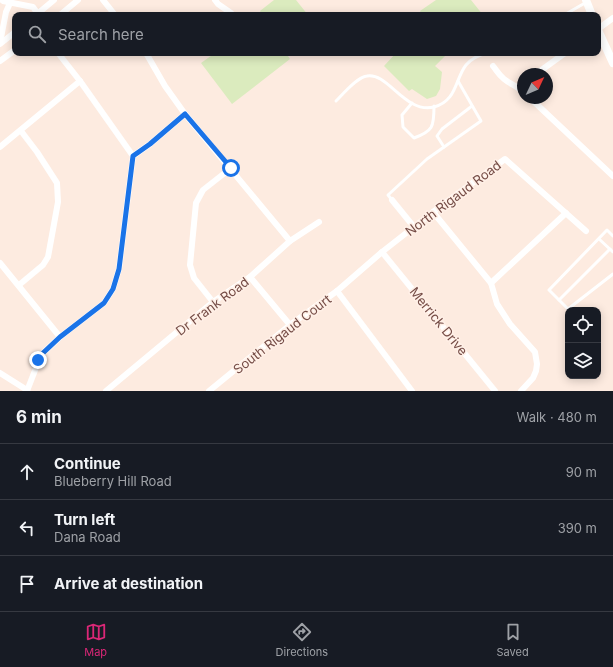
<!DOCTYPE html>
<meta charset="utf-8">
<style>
body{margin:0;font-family:Inter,sans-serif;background:#242831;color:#f1f3f6}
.controls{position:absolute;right:12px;bottom:12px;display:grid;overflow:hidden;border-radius:8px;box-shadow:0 2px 10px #0003}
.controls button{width:36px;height:36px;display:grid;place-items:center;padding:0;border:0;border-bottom:1px solid #363941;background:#171b24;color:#f1f3f6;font:20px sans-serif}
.compass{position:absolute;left:517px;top:68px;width:36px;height:36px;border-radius:50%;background:#171b24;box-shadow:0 2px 10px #0003;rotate:46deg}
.stop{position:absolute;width:12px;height:12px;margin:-9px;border:3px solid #1a73e8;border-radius:50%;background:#fff}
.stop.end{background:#1a73e8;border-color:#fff;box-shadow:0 1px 4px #0008}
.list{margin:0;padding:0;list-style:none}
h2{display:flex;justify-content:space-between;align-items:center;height:52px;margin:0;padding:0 16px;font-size:17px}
h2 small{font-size:13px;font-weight:400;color:#9ea1a6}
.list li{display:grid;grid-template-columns:26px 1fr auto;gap:12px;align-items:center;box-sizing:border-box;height:56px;padding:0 16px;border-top:1px solid #363941}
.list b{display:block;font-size:15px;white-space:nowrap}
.list p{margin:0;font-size:13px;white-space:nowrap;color:#9ea1a6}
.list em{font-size:13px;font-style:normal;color:#9ea1a6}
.icon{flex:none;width:22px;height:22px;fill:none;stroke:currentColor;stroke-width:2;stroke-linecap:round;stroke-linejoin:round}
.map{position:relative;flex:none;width:613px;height:391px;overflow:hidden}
.search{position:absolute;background:#171b24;box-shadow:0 2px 10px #0003;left:12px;right:12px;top:12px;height:44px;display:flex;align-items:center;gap:10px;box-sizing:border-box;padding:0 14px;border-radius:8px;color:#9ea1a6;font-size:15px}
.sheet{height:220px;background:#171b24}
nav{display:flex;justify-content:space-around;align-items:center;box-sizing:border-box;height:56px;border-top:1px solid #363941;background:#171b24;font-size:11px;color:#9ea1a6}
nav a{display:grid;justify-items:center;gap:2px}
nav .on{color:#db2777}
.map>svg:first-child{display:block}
.green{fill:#dbebbe}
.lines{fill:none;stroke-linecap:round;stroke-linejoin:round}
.lane{stroke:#fff;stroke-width:3}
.street{stroke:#fff;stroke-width:6}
.secondary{stroke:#fff;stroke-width:8}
.route{stroke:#1a73e8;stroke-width:5}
.labels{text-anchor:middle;stroke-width:3;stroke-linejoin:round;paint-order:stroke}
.street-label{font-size:13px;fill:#754c46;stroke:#fff0e7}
</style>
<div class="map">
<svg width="613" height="391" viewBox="0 0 613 391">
<rect width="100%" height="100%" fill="#fdebe0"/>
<g class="green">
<polygon points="274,0 296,0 308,15 262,15 260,11"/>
<polygon points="436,0 471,0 483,15 422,15 420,11"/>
<polygon points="215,53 286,53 290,59 232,104 201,63"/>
<polygon points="396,53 448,53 435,66 442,72 440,89 436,96 427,99 412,89 409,91 384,66"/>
</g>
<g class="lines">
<g class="lane">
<polyline points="564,15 585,3"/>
<path d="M 336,101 C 343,94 357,77 367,76 C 388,72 405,114 434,107 C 457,101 455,79 466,65 C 472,58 479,55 487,53"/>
<path d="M 412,103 L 402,115 L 403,127 L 414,138 C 433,131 434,127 434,106"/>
<polyline points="444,147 437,136 442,129 472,106"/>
<polyline points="392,200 388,195 427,159 481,121 458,81"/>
<polyline points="613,236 607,230 549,290 568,309 613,274"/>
<polyline points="599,239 613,252"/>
<polyline points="559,300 610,249"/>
</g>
<g class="street">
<polyline points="2,0 3,1 33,7 38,14"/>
<polyline points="103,0 115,15"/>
<polyline points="215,0 218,4 231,13"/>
<polyline points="36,15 54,0"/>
<polyline points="60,15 78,0"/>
<polyline points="598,29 613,18"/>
<polyline points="0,43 6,12 10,3"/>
<polyline points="0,44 15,32"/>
<polyline points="58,53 80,81 133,156"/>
<polyline points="146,53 165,86 185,114 290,241"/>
<polyline points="0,61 15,50"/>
<path d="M 493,66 C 497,71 499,75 504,79 C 510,84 517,86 523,92"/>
<polyline points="536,74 565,53"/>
<polyline points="530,98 613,176"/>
<polyline points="0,147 80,81"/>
<polyline points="392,200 414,227"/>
<polyline points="433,212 491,283 497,304 510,324 535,352 537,364 536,371 533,378 521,391"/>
<polyline points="382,252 495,391"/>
<polyline points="0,263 60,337"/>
<polyline points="250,277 290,325"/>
<polyline points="491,283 566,213"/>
<polyline points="19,285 43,265 48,257 58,202 57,183 37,152 21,131"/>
<polyline points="337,291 412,391"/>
<polyline points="213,302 194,278 190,265 196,203 203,190 231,168"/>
<polyline points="0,373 27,390"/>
<polyline points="27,391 39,360 43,353 60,337 104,303 113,289 119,269 133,156 150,144 185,114"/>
<polyline points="106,391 213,302 250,277 290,241 319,222"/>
<polyline points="209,391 290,325 337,291 382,252 433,212 505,159 586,231"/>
</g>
<g class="secondary">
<polyline points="586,0 592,15"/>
<polyline points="598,30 613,63"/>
</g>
</g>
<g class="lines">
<polyline class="route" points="38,360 43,353 60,337 104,303 113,289 119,269 133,156 150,144 185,114 231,168"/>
</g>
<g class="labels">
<g class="street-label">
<text transform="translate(453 198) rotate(-37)" y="5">North Rigaud Road</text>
<text transform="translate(212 306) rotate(-37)" y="5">Dr Frank Road</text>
<text transform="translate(439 321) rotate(51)" y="5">Merrick Drive</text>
<text transform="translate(282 334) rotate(-38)" y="5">South Rigaud Court</text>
</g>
</g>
</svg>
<div class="controls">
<button><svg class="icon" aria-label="locate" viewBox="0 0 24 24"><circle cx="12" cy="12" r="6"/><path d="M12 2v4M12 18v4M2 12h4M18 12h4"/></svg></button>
<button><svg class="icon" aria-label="layers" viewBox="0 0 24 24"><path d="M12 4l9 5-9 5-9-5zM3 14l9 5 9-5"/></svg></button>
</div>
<svg class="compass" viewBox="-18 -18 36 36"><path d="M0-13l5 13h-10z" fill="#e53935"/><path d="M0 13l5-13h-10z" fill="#9ea1a6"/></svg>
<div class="stop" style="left:231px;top:168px"></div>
<div class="stop end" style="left:38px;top:360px"></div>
<div class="search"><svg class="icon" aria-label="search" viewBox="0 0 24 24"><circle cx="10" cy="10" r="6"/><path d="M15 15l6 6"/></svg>Search here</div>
</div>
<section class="sheet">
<h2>6 min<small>Walk · 480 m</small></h2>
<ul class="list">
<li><svg class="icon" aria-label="ahead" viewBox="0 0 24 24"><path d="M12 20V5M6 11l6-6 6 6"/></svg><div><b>Continue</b><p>Blueberry Hill Road</p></div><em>90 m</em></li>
<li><svg class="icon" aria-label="left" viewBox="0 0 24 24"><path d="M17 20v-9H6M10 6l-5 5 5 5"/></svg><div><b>Turn left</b><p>Dana Road</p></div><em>390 m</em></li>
<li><svg class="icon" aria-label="arrive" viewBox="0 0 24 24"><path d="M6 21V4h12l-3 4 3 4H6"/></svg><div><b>Arrive at destination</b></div></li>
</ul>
</section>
<nav>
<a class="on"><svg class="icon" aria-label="map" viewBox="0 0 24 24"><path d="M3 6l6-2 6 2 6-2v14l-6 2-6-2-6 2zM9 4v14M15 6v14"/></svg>Map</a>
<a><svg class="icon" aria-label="directions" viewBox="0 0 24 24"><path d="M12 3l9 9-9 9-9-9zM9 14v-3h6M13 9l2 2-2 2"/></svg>Directions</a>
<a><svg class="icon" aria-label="saved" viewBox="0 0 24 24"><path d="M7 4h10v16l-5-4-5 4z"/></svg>Saved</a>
</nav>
